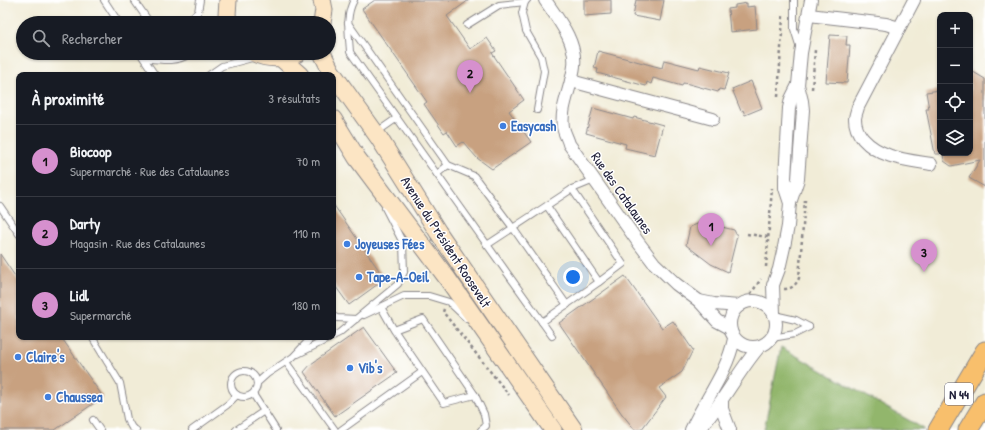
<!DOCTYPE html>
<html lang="fr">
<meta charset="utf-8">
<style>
body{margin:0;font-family:"Patrick Hand",sans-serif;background:#20242c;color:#f1f3f6}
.controls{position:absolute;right:12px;top:12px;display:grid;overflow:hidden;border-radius:8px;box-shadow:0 1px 3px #0004}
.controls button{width:36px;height:36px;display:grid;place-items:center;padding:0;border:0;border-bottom:1px solid #363941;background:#171b24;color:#f1f3f6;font:20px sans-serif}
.you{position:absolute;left:573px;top:277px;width:14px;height:14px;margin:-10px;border:3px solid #fff;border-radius:50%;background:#1a73e8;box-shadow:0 0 0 6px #1a73e833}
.badge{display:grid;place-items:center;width:26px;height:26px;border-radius:50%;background:#d690ce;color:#111;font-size:13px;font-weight:700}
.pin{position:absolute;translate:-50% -33px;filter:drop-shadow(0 1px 2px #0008)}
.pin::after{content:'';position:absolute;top:21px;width:14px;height:12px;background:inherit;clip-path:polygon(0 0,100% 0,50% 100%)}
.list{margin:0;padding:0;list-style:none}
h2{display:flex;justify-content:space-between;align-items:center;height:52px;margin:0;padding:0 16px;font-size:17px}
h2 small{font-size:13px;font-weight:400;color:#9ea1a6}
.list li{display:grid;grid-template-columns:26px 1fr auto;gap:12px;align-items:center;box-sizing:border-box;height:72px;padding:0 16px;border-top:1px solid #363941}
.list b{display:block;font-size:15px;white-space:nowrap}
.list p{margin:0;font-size:13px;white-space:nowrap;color:#9ea1a6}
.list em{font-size:13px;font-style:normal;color:#9ea1a6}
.icon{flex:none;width:22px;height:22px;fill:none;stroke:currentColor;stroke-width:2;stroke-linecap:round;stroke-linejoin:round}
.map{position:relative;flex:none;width:985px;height:430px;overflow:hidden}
.search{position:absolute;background:#171b24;box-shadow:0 1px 3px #0004;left:16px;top:16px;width:320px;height:44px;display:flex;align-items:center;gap:10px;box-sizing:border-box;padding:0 14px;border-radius:22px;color:#9ea1a6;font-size:15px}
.panel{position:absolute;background:#171b24;box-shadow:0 1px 3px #0004;left:16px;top:72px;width:320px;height:268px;border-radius:8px}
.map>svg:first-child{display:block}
.forest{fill:#92b66c;stroke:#5a6c54}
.building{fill:#c8a180}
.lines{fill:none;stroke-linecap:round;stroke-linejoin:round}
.lane-casing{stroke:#8a8789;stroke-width:8}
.street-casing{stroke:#8a8789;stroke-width:14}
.secondary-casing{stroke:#8a8789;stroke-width:19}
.primary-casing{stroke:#8a8789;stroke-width:21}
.path{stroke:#8a8789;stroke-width:2.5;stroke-dasharray:3 3;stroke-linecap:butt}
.lane{stroke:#fff;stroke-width:6}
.street{stroke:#fff;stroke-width:12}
.secondary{stroke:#fce5c4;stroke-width:17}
.primary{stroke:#f8bf6c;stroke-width:19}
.shop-dot{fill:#3f7fe0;stroke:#fff;stroke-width:1.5}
.labels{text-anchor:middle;stroke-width:3;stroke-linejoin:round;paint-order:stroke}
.shield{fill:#fff;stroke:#646476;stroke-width:1}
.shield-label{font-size:13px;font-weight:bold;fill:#22223b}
.shop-label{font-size:14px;font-weight:bold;fill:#366cbe;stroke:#fff;text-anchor:start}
.street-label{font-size:14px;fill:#22223b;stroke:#fff}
</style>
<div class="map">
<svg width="985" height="430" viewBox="0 0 985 430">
<rect width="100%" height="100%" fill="#fff"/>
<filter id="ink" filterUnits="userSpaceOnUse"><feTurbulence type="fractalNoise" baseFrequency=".025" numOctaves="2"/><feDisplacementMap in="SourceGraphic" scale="8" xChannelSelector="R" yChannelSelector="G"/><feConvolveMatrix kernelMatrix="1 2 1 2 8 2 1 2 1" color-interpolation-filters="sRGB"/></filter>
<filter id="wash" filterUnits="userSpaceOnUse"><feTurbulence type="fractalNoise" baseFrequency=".012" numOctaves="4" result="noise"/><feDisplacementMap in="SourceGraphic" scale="16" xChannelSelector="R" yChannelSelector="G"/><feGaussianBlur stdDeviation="0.9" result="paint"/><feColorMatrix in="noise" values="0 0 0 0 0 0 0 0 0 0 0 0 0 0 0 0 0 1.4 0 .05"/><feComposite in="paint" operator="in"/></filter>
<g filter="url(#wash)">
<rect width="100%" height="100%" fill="#f1ecd7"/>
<polygon class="forest" points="781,347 924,429 924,430 764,430"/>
<g id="blocks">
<g class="building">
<polygon points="375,0 469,0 447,16 470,49 487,38 496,51 492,53 524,100 509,111 531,142 492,169 477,158 463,142 457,146 447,131 444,133 424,104 427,102 362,9"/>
<polygon points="584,0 611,0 611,14 584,16"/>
<polygon points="636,0 664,0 660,21 633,16"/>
<polygon points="747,3 747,7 755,6 757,29 730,32 728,9 735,8 735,5"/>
<polygon points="830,35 847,36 846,45 850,45 847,83 826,82"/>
<polygon points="598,51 662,68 664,60 699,69 700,66 729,73 724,90 719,89 718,92 689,84 683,83 682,86 653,78 651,84 647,82 646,86 597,73 598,69 594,68"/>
<polygon points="970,70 985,79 985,187 969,178 980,160 951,166 944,161 943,153 970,153"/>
<polygon points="751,81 762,108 745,115 743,110 741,111 732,89"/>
<polygon points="940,90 940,154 935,154 926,109 929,109 926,92"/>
<polygon points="593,108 633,119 634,117 663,125 655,155 625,148 626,144 586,133"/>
<polygon points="333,204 385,279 349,305 333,283"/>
<polygon points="702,222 734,230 737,236 728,272 711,264 686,245 690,227"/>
<polygon points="0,254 19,282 19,337 61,337 103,397 55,430 0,430"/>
<polygon points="625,276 662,328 673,321 693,350 682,372 659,388 666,397 641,430 635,430 622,414 559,323"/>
<polygon points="364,327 397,373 335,416 304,372 311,364"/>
</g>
</g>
</g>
<g filter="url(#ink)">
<use href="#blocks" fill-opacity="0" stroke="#8a8789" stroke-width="1"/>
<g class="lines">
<g class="lane-casing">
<g id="lane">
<polyline points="104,0 119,23"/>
<polyline points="134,0 150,23"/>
<path d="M 354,0 C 345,16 349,34 350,52 L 552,336"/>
<polyline points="794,0 794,29 800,48"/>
<polyline points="525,2 522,13 526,31 541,57 544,71 537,110"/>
<polyline points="185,23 198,12 200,0"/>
<polyline points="348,23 448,165 474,176 513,228 567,305"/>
<polyline points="467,25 499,5 525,2 527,0"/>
<polyline points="140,53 155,75"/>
<path d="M 144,58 C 161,60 176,63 192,53"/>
<polyline points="209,75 222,66 256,57"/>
<polyline points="377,132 397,118"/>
<polyline points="437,174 448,165"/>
<polyline points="572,189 623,264 599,282"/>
<polyline points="0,206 19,234"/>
<polyline points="487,245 572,189 594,180"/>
<polyline points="381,307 394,330 444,403 475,395 423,319 394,330"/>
<polyline points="364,315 404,296 429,296 449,302 467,319"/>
<polyline points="774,315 796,320 809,327"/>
<polyline points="333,316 337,318 356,319"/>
<polyline points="542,322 599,282 547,206"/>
<polyline points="333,336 339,333 398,284 404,272 403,243 385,208"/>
<polyline points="92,337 120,383 127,419 132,428 136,430"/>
<polyline points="772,338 795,334 809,327"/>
<polyline points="298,354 332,337"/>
<polyline points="286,362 335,430"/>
<circle cx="244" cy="384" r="13"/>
<polyline points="257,383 267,374 293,357 312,337"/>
<polyline points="253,394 276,430"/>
<polyline points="475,395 484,414 486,426 481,430"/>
<polyline points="93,420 100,430"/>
<polyline points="192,430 227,405 237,395"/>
<polyline points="236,430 264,411"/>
<polyline points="341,430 422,372"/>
</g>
</g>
<g class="street-casing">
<g id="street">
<path d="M 545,0 C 558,19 577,42 574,66 C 572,86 560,107 563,127 C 564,133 568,139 569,144 L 638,242 L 654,263 L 676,284 L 699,301 L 717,321 L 730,328"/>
<path d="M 914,0 L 858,107 C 857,111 855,116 855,119 C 855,127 858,133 863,139 C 880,158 907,160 931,164"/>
<polyline points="809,15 886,24 899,28"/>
<polyline points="571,81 713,119"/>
<polyline points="790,203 785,188 785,178 789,108 791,99 798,85 801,53 811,0"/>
<circle cx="753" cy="324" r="23"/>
<polyline points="699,301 714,304 739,306"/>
<polyline points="774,314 773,285 779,269 784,247 788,226 790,203 798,179 803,110 802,101 798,85"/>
<polyline points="722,402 722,409 730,430"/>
<path d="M 691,430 C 705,399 727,373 734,339"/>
<path d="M 699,430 C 722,404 737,373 759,347"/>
</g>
</g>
<g class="secondary-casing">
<g id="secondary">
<polyline points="228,0 227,15 229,23"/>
<polyline points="322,23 324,10 322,0"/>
<path d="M 254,53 C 269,60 283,59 298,53"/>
<polyline points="322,53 331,71 379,138 438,232 574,430"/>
<polyline points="281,58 300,75"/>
<polyline points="333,119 357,158 447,278 553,430"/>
</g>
</g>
<g class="primary-casing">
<g id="primary">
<polyline points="938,430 985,351"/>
<polyline points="968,430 985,402"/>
</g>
</g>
<g class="path">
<polyline points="812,89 815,50"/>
<polyline points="778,97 783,16"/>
<polyline points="747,234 768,237"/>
<polyline points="766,267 772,188"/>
<path d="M 784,289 C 792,289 796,285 799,278 L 805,200"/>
<polyline points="747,299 761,279"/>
<polyline points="444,309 443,312 509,395"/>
</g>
<use href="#lane" class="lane"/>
<use href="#street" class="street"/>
<use href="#secondary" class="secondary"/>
<use href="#primary" class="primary"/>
</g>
</g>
<g class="shop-dot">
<circle cx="503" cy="126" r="4"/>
<circle cx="347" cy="244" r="4"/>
<circle cx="359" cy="277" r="4"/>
<circle cx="18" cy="357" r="4"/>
<circle cx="350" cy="368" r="4"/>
<circle cx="48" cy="397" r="4"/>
</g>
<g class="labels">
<rect class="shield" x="945" y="383" width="28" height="22" rx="3"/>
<g class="shield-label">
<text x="959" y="399">N 44</text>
</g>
<g class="shop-label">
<text x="511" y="131">Easycash</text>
<text x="355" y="249">Joyeuses Fées</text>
<text x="367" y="282">Tape-A-Oeil</text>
<text x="26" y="362">Claire's</text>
<text x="358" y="373">Vib's</text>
<text x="56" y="402">Chaussea</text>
</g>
<g class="street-label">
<text transform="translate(622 193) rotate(55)" y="5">Rue des Catalaunes</text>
<text transform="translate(446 242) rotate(57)" y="5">Avenue du Président Roosevelt</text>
</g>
</g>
</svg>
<div class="controls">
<button>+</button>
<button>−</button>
<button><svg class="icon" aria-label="locate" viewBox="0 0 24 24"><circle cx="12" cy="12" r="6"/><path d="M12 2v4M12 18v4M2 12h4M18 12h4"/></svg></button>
<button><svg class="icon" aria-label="layers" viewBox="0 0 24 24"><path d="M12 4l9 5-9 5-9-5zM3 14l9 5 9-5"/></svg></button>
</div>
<div class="you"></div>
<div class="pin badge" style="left:711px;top:246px">1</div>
<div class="pin badge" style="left:470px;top:93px">2</div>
<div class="pin badge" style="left:924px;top:272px">3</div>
<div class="search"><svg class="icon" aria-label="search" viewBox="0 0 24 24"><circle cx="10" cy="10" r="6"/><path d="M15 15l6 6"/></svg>Rechercher</div>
<section class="panel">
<h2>À proximité<small>3 résultats</small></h2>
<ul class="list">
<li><span class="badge">1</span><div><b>Biocoop</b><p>Supermarché · Rue des Catalaunes</p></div><em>70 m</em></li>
<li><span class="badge">2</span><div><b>Darty</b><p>Magasin · Rue des Catalaunes</p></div><em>110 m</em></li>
<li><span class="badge">3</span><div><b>Lidl</b><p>Supermarché</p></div><em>180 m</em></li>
</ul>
</section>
</div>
